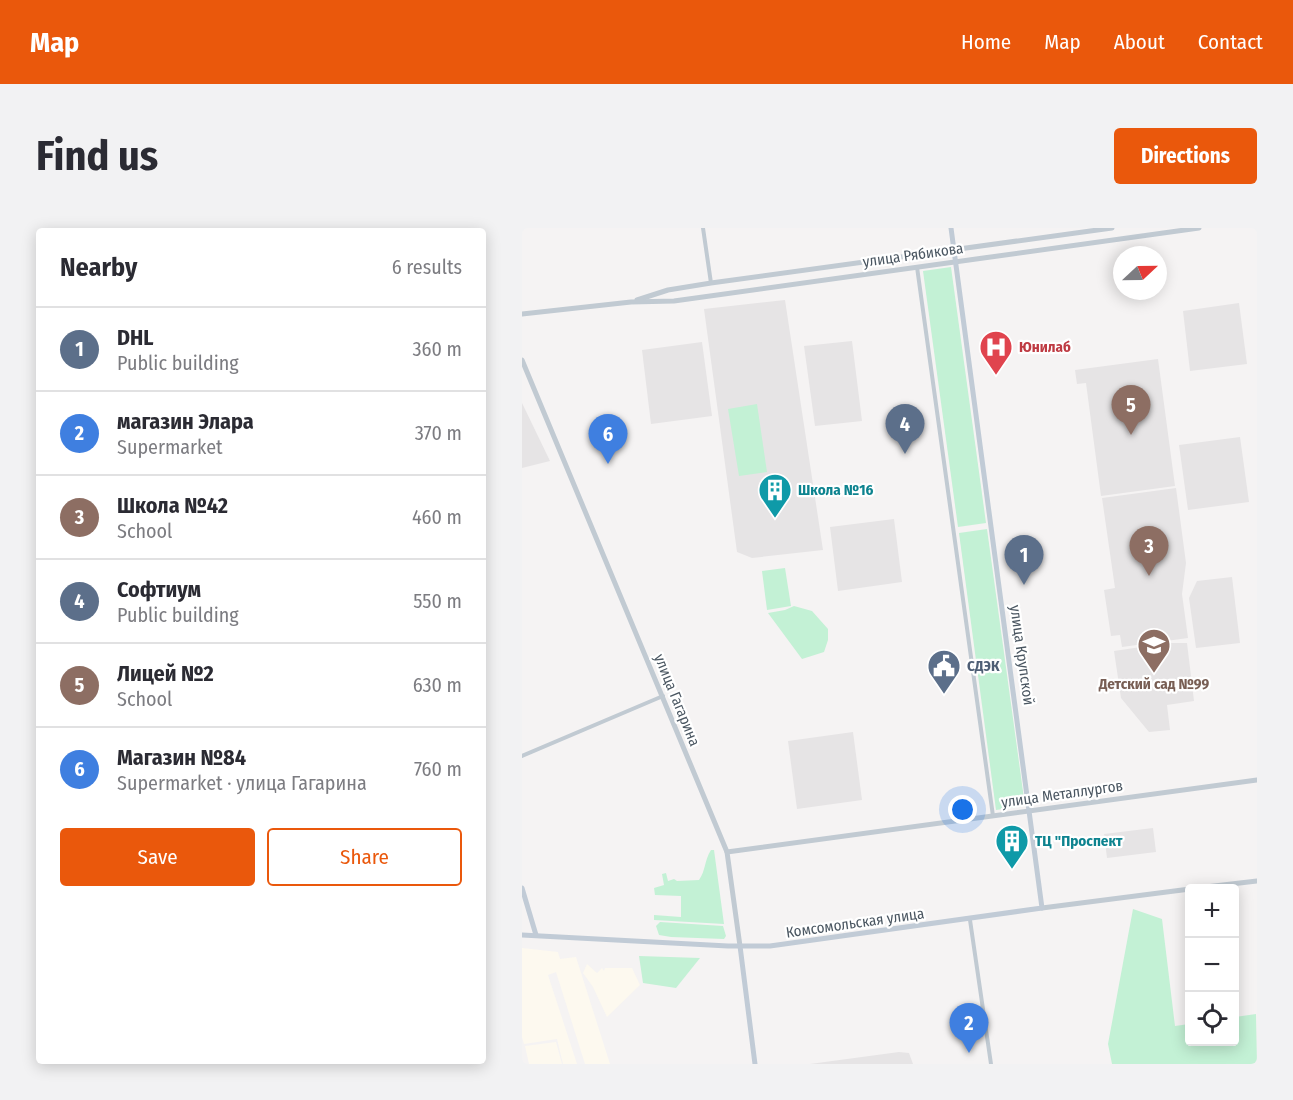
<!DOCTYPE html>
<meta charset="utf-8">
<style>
body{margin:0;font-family:"Fira Sans Condensed",sans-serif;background:#f2f2f3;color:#2b2b33}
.controls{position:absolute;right:18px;bottom:18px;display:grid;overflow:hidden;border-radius:6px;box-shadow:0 3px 15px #0003}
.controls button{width:54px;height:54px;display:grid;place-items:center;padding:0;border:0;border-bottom:2px solid #e1e1e2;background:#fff;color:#2b2b33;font:30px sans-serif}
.compass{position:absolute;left:591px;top:18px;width:54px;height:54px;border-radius:50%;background:#fff;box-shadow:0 3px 15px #0003;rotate:68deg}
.you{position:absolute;left:441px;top:582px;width:21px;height:21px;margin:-15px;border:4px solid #fff;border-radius:50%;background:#1a73e8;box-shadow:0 0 0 9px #1a73e833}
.badge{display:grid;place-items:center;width:39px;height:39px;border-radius:50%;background:#ea580c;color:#fff;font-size:20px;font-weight:700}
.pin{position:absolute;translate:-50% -50px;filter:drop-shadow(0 2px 3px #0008)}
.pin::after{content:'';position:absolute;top:32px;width:21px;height:18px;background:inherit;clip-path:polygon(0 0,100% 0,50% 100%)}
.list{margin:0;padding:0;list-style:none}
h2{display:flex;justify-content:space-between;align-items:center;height:78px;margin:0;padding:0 24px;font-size:26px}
h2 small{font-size:20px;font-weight:400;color:#7c7c81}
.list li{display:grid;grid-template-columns:39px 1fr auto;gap:18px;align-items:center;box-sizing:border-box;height:84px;padding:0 24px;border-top:2px solid #e1e1e2}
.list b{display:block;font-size:22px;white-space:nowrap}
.list p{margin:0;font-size:20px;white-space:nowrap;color:#7c7c81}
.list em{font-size:20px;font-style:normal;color:#7c7c81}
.actions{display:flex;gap:12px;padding:18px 24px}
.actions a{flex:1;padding:14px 0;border:2px solid #ea580c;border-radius:6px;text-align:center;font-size:21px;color:#ea580c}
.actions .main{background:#ea580c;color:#fff}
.icon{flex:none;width:33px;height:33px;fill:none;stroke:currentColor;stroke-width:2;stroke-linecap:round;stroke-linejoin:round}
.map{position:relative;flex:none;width:735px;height:836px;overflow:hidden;border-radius:6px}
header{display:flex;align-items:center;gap:36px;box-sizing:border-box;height:84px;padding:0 30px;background:#ea580c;color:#fff}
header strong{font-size:28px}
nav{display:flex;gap:33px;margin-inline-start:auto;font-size:21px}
.intro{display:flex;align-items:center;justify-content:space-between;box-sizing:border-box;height:144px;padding:0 36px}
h1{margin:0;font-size:42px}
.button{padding:15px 27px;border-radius:6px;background:#ea580c;color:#fff;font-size:21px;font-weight:700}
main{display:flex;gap:36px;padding:0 36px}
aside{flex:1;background:#fff;border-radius:6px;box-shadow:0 3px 15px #0003}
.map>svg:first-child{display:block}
.commercial{fill:#fdf9ef}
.education{fill:#e6e4e5}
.green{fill:#c3f1d5}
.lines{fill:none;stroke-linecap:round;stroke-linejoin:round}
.minor{stroke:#c1cad2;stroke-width:4}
.tertiary{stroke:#c1cad2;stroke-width:5}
.secondary{stroke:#c1cbd6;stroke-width:5}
.labels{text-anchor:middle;stroke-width:4.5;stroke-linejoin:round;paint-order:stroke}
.street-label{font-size:15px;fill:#4a5661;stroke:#fff}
.health-label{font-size:15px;font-weight:bold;fill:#be3a42;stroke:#fff;text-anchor:start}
.culture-label{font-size:15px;font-weight:bold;fill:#0d838f;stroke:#fff;text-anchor:start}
.service-label{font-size:15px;font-weight:bold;fill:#4e5e75;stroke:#fff;text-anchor:start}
.education-label{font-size:15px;font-weight:bold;fill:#785e54;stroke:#fff}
</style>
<header>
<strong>Map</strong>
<nav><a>Home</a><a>Map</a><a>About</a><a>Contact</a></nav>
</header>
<div class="intro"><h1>Find us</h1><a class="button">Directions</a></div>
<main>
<aside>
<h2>Nearby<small>6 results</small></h2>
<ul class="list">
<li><span class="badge" style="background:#5c6f8a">1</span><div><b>DHL</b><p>Public building</p></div><em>360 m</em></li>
<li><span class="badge" style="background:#3f7fe0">2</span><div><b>магазин Элара</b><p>Supermarket</p></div><em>370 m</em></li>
<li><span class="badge" style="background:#8d6e63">3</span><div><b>Школа №42</b><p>School</p></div><em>460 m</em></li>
<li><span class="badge" style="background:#5c6f8a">4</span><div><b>Софтиум</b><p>Public building</p></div><em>550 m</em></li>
<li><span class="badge" style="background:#8d6e63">5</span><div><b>Лицей №2</b><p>School</p></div><em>630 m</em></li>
<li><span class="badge" style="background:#3f7fe0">6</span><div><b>Магазин №84</b><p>Supermarket · улица Гагарина</p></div><em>760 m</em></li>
</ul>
<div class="actions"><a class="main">Save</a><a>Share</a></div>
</aside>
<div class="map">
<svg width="735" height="836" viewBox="0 0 735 836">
<rect width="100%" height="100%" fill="#f5f3f3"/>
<g class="commercial">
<polygon points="0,720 36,724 38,731 54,729 88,836 63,836 34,744 26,747 55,836 41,836 35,811 2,816 0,809"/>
<polygon points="65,736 75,745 80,740 82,743 83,740 110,740 118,757 85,789 71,759 61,745"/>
<polygon points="34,814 40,836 7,836 3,818"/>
</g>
<g class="education">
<polygon points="263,72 301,322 230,330 215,324 182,81"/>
<polygon points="717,75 725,136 668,143 661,83"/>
<polygon points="330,113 340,193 293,198 282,118"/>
<polygon points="180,114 190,188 129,196 120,122"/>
<polygon points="636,131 653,258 579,268 564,155 555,156 553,142"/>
<polygon points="0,175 28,233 0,240"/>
<polygon points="718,209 727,274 666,282 657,217"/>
<polygon points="654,260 664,335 660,366 666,410 600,419 598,407 589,408 582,362 593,360 580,270"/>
<polygon points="372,291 380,354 316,363 308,299"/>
<polygon points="710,349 718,415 674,420 667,370 675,353"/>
<polygon points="646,415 665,415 672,473 645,477 648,502 627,504 599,470 592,423"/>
<polygon points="331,504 340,572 275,581 266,513"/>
<polygon points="631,600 634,624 585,630 582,606"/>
<polygon points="377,824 387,825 391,836 288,836"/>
</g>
<g class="green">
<polygon points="429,39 464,295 436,299 401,43"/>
<polygon points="235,176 245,244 217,248 206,181"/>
<polygon points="465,301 503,578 474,582 437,305"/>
<polygon points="263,340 269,378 245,382 240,343"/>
<polygon points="272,378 290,383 306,401 306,412 302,424 280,431 246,385 263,382"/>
<path d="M 189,622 L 192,622 L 202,696 L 132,692 L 132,687 L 159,689 L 159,668 L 133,667 L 132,660 L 142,657 L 140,646 L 144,645 L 146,653 L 152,651 L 155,653 L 177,652 C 184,642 182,633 189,622 Z"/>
<polygon points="611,681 640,691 653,798 667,796 668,814 712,814 713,789 734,786 735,836 590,836 586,816"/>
<polygon points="138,694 201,698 204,708 202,711 149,709 137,707 134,698"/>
<polygon points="117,728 178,730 154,760 121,755"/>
</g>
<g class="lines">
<g class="minor">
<polyline points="181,0 189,55"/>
<polyline points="395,39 471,588"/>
<polyline points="0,528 141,468"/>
<polyline points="448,692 469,836"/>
</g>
<g class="tertiary">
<polyline points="115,72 146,62 189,55 590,0"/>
<polyline points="0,86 109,74 152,73 677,0"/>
<polyline points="0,132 205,624 218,718"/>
<polyline points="205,624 735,552"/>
<polyline points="675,660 735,653"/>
<polyline points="520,680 668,661"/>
</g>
<g class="secondary">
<polyline points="0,660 14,707"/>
<polyline points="0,707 206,718 248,718 520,680 429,0"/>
<polyline points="218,718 233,836"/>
</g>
</g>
<defs>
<g id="hospital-pin" transform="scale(1.725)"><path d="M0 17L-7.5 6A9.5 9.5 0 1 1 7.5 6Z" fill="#e0444e" stroke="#fff"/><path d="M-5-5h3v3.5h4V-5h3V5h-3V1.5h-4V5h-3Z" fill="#fff"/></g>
<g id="building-pin" transform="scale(1.725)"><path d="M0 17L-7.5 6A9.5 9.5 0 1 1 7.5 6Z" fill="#0f9aa8" stroke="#fff"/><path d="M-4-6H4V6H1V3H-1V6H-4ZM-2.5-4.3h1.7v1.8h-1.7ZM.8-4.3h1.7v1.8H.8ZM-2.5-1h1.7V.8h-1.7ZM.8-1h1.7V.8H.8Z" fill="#fff"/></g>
<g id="school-pin" transform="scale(1.725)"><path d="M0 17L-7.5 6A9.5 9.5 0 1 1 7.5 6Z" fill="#8d6e63" stroke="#fff"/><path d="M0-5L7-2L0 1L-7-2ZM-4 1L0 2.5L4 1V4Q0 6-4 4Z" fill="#fff"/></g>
<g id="civic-pin" transform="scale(1.725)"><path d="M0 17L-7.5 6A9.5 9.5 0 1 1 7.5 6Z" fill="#5c6f8a" stroke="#fff"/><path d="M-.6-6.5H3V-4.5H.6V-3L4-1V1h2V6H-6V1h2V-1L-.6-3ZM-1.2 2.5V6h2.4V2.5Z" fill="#fff"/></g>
</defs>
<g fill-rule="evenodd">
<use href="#hospital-pin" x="474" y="119"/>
<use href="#building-pin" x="253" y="262"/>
<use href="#school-pin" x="632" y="417"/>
<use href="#civic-pin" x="422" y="438"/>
<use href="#building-pin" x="490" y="613"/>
</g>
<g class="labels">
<g class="street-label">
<text transform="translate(391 27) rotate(-8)" y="5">улица Рябикова</text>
<text transform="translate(500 427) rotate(82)" y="5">улица Крупской</text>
<text transform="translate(155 472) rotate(68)" y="5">улица Гагарина</text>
<text transform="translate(540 566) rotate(-8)" y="5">улица Металлургов</text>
<text transform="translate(333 695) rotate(-8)" y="5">Комсомольская улица</text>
</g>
<g class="health-label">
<text x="497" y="124">Юнилаб</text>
</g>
<g class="culture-label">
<text x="276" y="267">Школа №16</text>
<text x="513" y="618">ТЦ "Проспект</text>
</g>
<g class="service-label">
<text x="445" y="443">СДЭК</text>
</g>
<g class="education-label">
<text x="632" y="461">Детский сад №99</text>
</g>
</g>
</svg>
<div class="controls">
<button>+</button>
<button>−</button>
<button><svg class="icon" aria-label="locate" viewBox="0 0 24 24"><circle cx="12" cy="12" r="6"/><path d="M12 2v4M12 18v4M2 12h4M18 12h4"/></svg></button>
</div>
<svg class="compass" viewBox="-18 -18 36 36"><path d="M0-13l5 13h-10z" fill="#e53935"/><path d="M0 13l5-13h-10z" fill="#7c7c81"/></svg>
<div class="you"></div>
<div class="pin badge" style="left:502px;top:357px;background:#5c6f8a">1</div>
<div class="pin badge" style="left:447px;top:825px;background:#3f7fe0">2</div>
<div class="pin badge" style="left:627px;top:348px;background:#8d6e63">3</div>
<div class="pin badge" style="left:383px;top:226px;background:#5c6f8a">4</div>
<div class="pin badge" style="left:609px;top:207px;background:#8d6e63">5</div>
<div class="pin badge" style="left:86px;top:236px;background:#3f7fe0">6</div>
</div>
</main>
